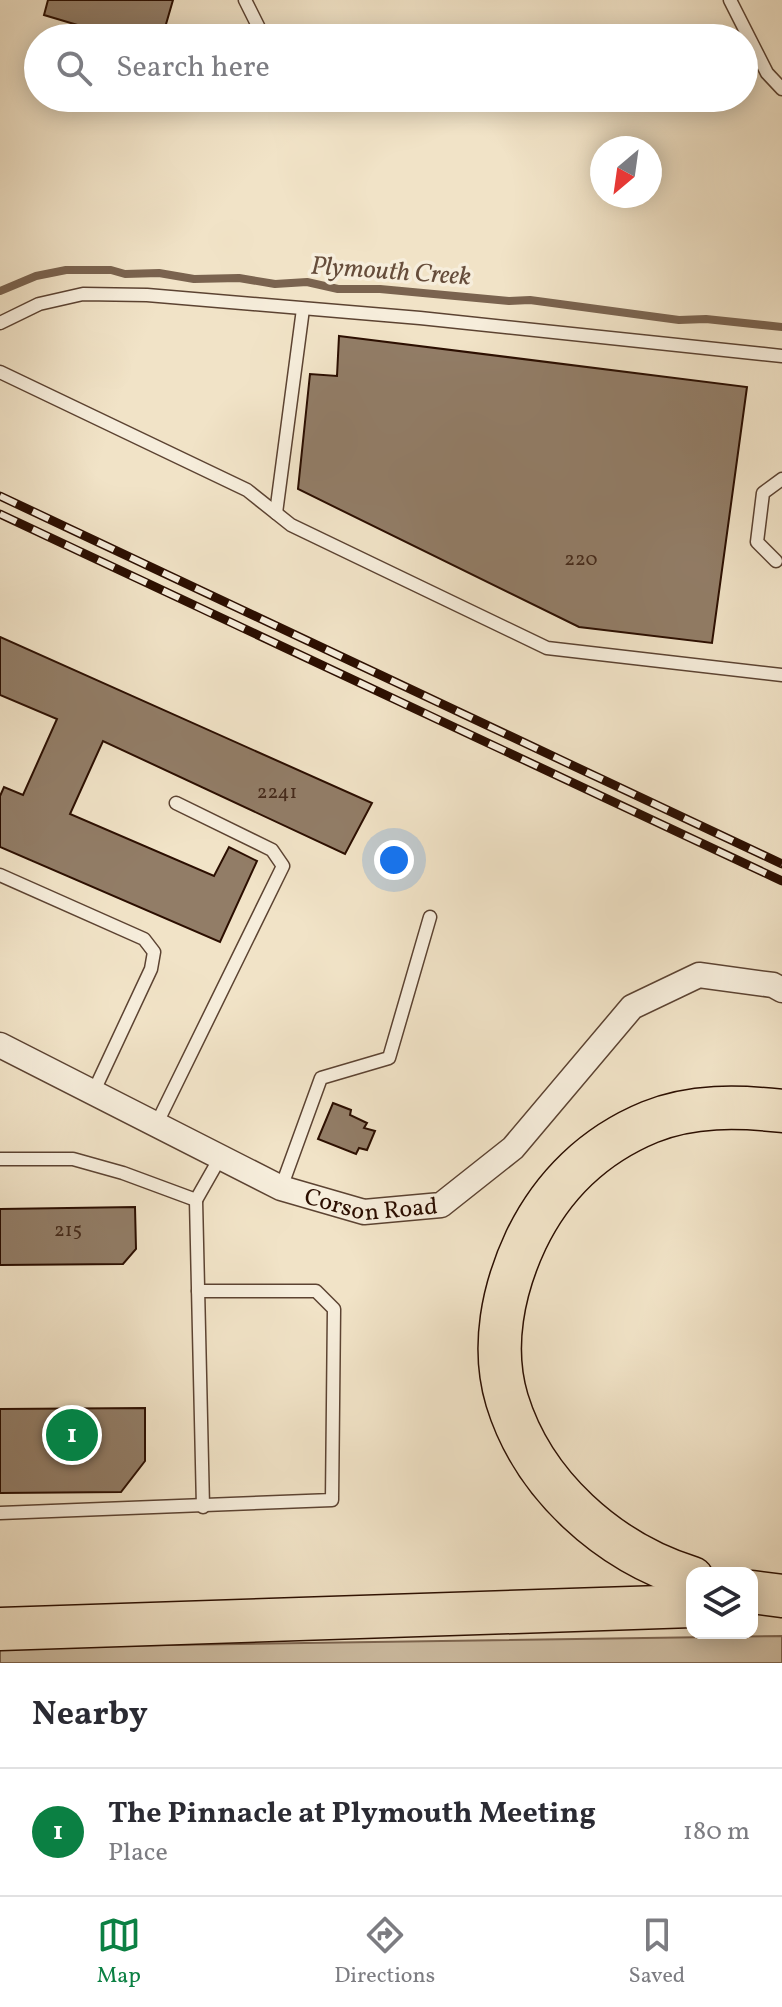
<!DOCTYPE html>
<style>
body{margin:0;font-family:Vollkorn,serif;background:#f2f2f3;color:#2b2b33}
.controls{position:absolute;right:24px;bottom:24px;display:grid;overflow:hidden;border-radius:16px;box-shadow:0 4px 20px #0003}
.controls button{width:72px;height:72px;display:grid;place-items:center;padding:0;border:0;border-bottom:2px solid #e1e1e2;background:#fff;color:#2b2b33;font:40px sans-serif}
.compass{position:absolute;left:590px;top:136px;width:72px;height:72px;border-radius:50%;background:#fff;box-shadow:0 4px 20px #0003;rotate:209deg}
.you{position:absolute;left:394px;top:860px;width:28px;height:28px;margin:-20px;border:6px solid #fff;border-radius:50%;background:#1a73e8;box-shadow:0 0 0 12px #1a73e833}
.badge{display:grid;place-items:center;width:52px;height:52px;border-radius:50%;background:#0b8043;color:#fff;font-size:26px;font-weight:700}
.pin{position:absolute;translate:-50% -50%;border:4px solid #fff;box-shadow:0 2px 8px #0006}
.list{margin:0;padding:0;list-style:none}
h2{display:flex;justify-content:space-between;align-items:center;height:104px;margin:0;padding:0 32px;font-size:34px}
h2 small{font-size:26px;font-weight:400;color:#7c7c81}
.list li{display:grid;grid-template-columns:52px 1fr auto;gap:24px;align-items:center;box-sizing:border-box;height:128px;padding:0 32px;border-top:2px solid #e1e1e2}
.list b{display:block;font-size:30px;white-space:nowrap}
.list p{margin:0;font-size:26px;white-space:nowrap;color:#7c7c81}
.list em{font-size:26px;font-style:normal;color:#7c7c81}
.icon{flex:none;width:44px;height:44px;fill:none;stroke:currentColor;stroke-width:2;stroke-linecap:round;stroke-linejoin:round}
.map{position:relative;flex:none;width:782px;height:1663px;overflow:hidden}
.search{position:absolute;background:#fff;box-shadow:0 4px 20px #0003;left:24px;right:24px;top:24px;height:88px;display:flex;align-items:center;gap:20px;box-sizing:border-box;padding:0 28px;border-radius:44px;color:#7c7c81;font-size:30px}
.sheet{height:232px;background:#fff}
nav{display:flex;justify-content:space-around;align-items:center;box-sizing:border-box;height:112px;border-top:2px solid #e1e1e2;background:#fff;font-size:22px;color:#7c7c81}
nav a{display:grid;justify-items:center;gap:4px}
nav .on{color:#0b8043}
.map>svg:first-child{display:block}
.green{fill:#cfbfa5;stroke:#7d6652;stroke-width:2}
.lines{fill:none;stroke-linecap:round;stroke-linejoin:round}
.stream{stroke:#7a634f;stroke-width:8}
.building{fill:#927d67;stroke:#2b0e00;stroke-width:2}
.lane-casing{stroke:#5c4332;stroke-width:15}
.street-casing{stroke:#5c4332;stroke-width:27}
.highway-casing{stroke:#2b0e00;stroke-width:45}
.lane{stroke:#f6eddb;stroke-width:12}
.street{stroke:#f6eddb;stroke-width:24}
.highway{stroke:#f1e3c7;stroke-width:42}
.rail-casing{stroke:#2b0e00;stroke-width:9}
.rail{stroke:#f6eddb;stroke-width:6;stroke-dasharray:18;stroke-linecap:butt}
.labels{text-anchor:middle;stroke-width:7;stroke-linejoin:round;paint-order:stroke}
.number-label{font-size:20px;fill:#452a1a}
.street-label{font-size:24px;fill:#2b0e00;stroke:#f6eddb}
.water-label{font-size:26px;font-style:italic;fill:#664d3b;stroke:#f6eddb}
</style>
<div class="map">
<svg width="782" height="1663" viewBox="0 0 782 1663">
<rect width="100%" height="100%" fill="#f1e3c7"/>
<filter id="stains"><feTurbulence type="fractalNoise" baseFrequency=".0025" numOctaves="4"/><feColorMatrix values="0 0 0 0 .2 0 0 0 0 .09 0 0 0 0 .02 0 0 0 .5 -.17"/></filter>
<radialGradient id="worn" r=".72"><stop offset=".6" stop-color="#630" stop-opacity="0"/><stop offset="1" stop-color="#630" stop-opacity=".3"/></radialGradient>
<polygon class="green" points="782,1636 782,1663 0,1663 0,1650 31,1647"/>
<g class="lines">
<polyline class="stream" points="0,291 36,276 66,270 111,270 125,274 159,273 194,279 239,278 275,284 307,282 338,289 380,289 509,301 530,300 679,320 706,319 782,327"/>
</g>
<g class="building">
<polygon points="48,0 173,0 162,38 121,38 44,15"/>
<polygon points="339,336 747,387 712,643 579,627 298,489 310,374 337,376"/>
<polygon points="0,637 372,803 345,854 103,741 70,814 214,876 229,847 257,861 220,942 0,847 0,796 4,787 23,795 57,719 0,695"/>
<polygon points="333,1103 351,1110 350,1115 367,1123 364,1128 375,1131 367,1150 359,1148 356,1154 318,1139"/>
<polygon points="135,1207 136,1249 123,1264 0,1265 0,1209"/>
<polygon points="145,1408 145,1461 121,1492 0,1493 0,1409"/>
</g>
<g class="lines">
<g class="lane-casing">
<g id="lane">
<polyline points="245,0 264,38"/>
<polyline points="730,0 767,73 782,89"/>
<polyline points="0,323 39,304 83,294 147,295 420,318 782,356"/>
<polyline points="0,372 247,490 291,525 547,648 782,675"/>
<polyline points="276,513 303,309"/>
<polyline points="776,561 757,542 763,493 782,479"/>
<polyline points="0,875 144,939 154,952 151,969 93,1093"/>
<polyline points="156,1125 283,866 272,850 176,803"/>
<polyline points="0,1159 73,1159 123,1173 196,1200 221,1156"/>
<polyline points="281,1188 321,1078 389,1058 430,917"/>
<polyline points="196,1200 203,1507"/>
<polyline points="0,1513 332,1500 334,1309 316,1291 198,1291"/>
</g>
</g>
<g class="street-casing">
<g id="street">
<path id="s1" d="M 0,1045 L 281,1188 L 364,1212 L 441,1205 L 513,1148 L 632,1007 L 699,975 L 773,985 L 782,990"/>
</g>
</g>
<g class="highway-casing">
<g id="highway">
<path d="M 692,1578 C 608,1552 533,1485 507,1400 C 491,1347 503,1289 526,1240 C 552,1186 594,1145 650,1122 C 692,1105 738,1106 782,1111"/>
<polyline points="752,1592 782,1596"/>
<polyline points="0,1629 692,1606"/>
</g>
</g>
<use href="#lane" class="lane"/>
<use href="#street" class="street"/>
<use href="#highway" class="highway"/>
<g class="rail-casing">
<g id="rail">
<polyline points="0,496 782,864"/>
<polyline points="0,514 782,881"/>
</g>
</g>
<use href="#rail" class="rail"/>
</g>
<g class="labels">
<g class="number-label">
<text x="581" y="565">220</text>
<text x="277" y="798">2241</text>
<text x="68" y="1236">215</text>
</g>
<g class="street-label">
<text dy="8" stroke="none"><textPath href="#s1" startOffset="408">Corson Road</textPath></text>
</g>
<g class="water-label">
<text transform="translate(391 270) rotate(4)" y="9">Plymouth Creek</text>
</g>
</g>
<rect width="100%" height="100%" filter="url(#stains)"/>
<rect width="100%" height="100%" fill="url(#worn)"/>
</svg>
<div class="controls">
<button><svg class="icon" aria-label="layers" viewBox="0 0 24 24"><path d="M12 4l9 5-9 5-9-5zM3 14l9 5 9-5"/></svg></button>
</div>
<svg class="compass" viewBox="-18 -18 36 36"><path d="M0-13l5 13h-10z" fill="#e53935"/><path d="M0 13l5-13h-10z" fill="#7c7c81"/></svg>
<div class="you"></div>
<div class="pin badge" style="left:72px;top:1435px">1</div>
<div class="search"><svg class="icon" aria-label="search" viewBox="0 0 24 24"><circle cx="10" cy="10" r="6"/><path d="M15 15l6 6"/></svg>Search here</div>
</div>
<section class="sheet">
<h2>Nearby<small></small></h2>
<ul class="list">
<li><span class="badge">1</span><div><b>The Pinnacle at Plymouth Meeting</b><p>Place</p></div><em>180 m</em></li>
</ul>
</section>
<nav>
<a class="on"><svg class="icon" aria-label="map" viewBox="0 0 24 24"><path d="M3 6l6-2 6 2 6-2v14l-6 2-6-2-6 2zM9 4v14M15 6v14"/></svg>Map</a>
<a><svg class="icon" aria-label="directions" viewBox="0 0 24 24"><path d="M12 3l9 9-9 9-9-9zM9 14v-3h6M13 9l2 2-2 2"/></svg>Directions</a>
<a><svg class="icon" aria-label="saved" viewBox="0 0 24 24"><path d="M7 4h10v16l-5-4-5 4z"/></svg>Saved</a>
</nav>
